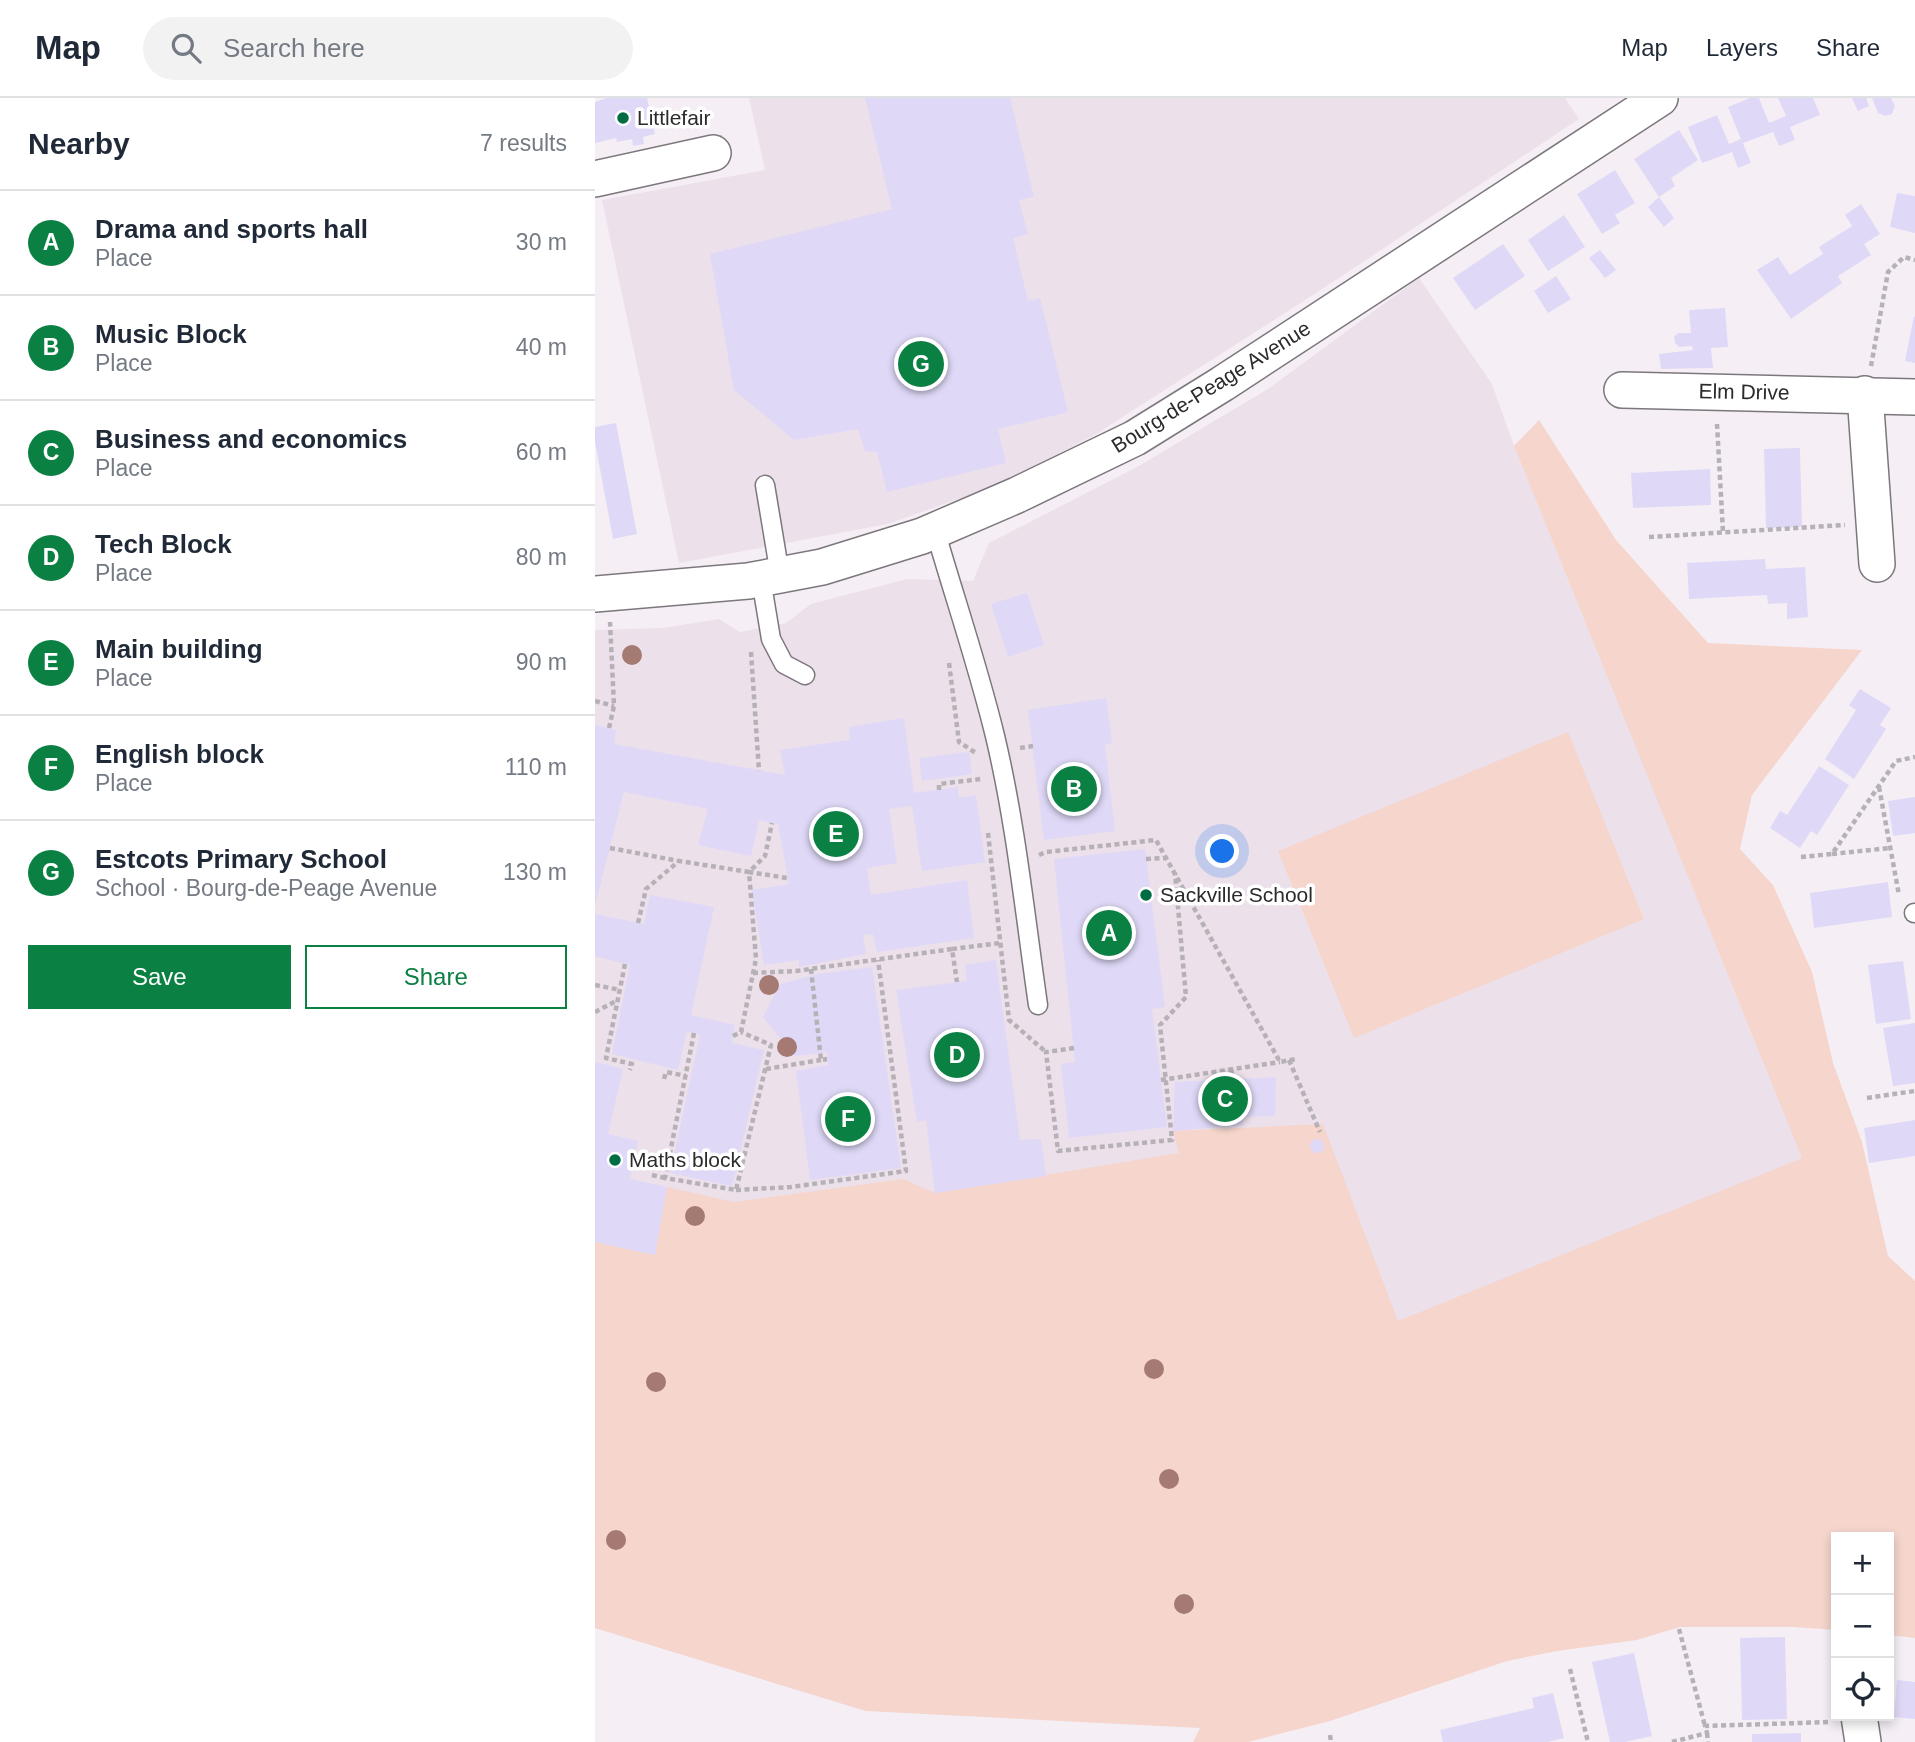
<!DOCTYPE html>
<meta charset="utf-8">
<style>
body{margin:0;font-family:Arial,sans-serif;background:#f2f2f3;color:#1f2937}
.controls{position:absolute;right:21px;bottom:21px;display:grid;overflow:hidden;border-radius:0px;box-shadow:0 4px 10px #0003}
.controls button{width:63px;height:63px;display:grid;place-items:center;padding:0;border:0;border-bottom:2px solid #e0e1e3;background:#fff;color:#1f2937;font:35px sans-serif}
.you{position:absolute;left:628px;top:754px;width:24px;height:24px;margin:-18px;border:5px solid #fff;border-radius:50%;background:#1a73e8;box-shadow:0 0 0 10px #1a73e833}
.badge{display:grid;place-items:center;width:46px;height:46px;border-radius:50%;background:#0b8043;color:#fff;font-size:23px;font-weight:700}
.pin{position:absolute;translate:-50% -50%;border:4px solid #fff;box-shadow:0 2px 7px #0006}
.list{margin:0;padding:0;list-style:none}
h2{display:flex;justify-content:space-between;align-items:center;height:91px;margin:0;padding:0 28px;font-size:30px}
h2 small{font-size:23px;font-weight:400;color:#747a83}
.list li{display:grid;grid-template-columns:46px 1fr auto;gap:21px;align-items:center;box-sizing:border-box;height:105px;padding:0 28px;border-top:2px solid #e0e1e3}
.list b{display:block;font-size:26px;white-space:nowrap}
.list p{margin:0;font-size:23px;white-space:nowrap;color:#747a83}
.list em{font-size:23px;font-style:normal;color:#747a83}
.actions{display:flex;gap:14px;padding:21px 28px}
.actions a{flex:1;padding:16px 0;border:2px solid #0b8043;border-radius:0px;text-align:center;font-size:24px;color:#0b8043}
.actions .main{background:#0b8043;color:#fff}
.icon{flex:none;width:38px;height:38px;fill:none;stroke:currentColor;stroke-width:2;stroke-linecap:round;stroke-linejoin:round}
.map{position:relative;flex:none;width:1320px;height:1644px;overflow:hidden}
header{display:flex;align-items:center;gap:42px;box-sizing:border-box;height:98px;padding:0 35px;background:#fff;border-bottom:2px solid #e0e1e3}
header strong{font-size:33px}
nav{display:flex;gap:38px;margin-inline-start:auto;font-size:24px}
.search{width:490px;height:63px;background:#f2f2f3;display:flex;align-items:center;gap:18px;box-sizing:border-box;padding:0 24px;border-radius:38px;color:#747a83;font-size:26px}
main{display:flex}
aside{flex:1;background:#fff}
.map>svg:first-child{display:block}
.built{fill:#ece0eb}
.green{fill:#f5d5cc}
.building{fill:#dfd9f7}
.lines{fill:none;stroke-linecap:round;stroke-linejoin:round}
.service-casing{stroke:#7c777c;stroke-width:21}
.minor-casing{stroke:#7c777c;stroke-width:38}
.path{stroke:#b6b1b6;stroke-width:4.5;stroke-dasharray:5 3.5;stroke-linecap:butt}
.service{stroke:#fff;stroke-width:18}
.minor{stroke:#fff;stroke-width:35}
.tree{fill:#a47a72}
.poi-dot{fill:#006c44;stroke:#fff;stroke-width:2.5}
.labels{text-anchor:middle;stroke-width:7;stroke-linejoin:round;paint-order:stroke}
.poi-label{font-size:21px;fill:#2c2a2c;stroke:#fff;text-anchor:start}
.street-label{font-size:21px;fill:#2c2a2c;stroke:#fff}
</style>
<header>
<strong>Map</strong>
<div class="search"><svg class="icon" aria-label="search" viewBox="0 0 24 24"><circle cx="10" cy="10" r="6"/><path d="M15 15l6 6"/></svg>Search here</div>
<nav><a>Map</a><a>Layers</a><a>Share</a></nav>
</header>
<main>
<aside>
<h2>Nearby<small>7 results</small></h2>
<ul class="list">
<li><span class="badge">A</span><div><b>Drama and sports hall</b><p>Place</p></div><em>30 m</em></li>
<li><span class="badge">B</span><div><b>Music Block</b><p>Place</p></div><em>40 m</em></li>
<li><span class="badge">C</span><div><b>Business and economics</b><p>Place</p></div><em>60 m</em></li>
<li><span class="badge">D</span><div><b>Tech Block</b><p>Place</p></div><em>80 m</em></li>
<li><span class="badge">E</span><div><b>Main building</b><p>Place</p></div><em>90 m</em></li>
<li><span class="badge">F</span><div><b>English block</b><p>Place</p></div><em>110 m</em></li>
<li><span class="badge">G</span><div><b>Estcots Primary School</b><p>School · Bourg-de-Peage Avenue</p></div><em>130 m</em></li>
</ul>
<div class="actions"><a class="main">Save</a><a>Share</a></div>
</aside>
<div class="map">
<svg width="1320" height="1644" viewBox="0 0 1320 1644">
<rect width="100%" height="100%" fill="#f5eff5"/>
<g class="built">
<polygon points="154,0 970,0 984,21 718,197 501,336 403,387 293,426 84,465 7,102 170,72"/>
<polygon points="824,180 897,286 919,348 1208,1060 1294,1439 1241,1439 271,1613 0,1530 0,532 68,530 124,521 145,534 191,525 216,506 312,481 378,483 394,445 542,369 673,291"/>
</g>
<g class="green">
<polygon points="944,322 1021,442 1113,545 1267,552 1157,697 1145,751 1178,787 1217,874 1238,965 1267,1044 1293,1158 1320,1183 1320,1540 1294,1537 1294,1439 1241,1439 1241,1532 1198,1529 1085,1529 1042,1542 962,1553 912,1563 735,1623 653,1644 598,1644 605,1630 271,1613 0,1530 0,1144 60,1157 72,1089 139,1104 308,1081 340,1095 584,1055 578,1033 728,1026 803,1223 1207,1060 919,348"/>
<polygon points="973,634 1049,821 759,940 683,753"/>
</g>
<g class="building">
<polygon points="12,0 52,0 60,36 48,39 49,46 38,48 37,41 22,44 21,40 0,45 0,4"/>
<polygon points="270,0 415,0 439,99 424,102 433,136 418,140 433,203 445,200 473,314 403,331 411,365 292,394 282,354 270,353 263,331 199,342 139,292 115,156 297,111"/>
<polygon points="1155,0 1164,0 1174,25 1191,18 1183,0 1218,0 1225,17 1195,29 1200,42 1184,48 1178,34 1148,45 1156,65 1143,70 1137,54 1107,65 1093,29 1122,17 1134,46 1146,41 1133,9"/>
<polygon points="1257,0 1271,0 1274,8 1263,13"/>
<polygon points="1277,0 1296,0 1300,8 1297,16 1290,18 1283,15"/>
<polygon points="1084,32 1103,62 1076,80 1080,88 1064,99 1039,61"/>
<polygon points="1020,72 1040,105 1020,117 1025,125 1007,136 982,96"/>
<polygon points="1302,95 1320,98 1320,135 1295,129"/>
<polygon points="1064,99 1079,120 1069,129 1053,109"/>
<polygon points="1266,106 1285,136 1269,146 1276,157 1243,178 1247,185 1196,221 1162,172 1183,159 1195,177 1228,156 1224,149 1257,128 1250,117"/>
<polygon points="969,117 990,149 953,173 933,142"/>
<polygon points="908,146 930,178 880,212 858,180"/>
<polygon points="1005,152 1021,172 1010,180 994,160"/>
<polygon points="961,178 976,201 953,215 939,193"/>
<polygon points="1130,210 1133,249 1116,250 1118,270 1066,271 1064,256 1098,252 1097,248 1084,249 1080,245 1079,239 1083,235 1096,235 1094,212"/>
<polygon points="1319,218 1320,219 1320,265 1310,263"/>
<polygon points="21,325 42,436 18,441 0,344 0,329"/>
<polygon points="1205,350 1207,429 1171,430 1169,351"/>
<polygon points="1115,371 1116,407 1038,410 1036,375"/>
<polygon points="1170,461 1171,471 1210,469 1213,519 1192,521 1192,505 1173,506 1172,497 1094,501 1092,465"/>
<polygon points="432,495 449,547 413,559 396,506"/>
<polygon points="1265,591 1296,610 1285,627 1291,631 1259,681 1230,661 1261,612 1254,607"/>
<polygon points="511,600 517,645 510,647 520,733 449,742 433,612"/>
<polygon points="309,620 319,695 363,689 364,700 381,697 390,764 327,773 317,708 294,711 302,765 272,770 276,797 372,782 379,840 282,854 278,836 268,837 271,856 204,869 204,862 169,867 157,792 194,786 183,726 164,722 156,758 103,747 113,711 29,694 0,808 0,627 21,632 19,646 190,677 185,652 255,642 254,629"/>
<polygon points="374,654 377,676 327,683 324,660"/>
<polygon points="1224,668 1254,687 1222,737 1216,733 1205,750 1175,730 1185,713 1192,717"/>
<polygon points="1320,699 1320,735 1298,738 1293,703"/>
<polygon points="550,751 570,909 557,911 572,1029 474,1040 466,966 480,964 459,761"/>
<polygon points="1293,784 1297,819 1219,830 1215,795"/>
<polygon points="55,797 119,809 96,917 140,927 137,945 169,952 137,1088 75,1075 105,937 92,933 83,972 17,956 35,867 0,858 0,816 49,826"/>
<polygon points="401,862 425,1042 446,1041 451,1078 340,1095 331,1022 322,1024 301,892 372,883 370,867"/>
<polygon points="1308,863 1316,921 1281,926 1273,867"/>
<polygon points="277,869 306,1070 215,1082 201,973 233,967 232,954 200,958 168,919 185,886 223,876"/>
<polygon points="1320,925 1320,985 1298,988 1288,930"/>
<polygon points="0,964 28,971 13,1036 43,1043 35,1081 72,1089 60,1157 0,1144"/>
<polygon points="681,979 680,1018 648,1019 649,1027 578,1033 580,984"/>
<polygon points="1320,1022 1320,1058 1274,1065 1269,1030"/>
<circle cx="722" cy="1048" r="7"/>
<polygon points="1190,1539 1192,1621 1147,1622 1145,1540"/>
<polygon points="1039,1555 1057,1638 1030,1644 1015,1644 997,1564"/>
<polygon points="1302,1582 1320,1584 1320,1621 1299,1619"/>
<polygon points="958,1595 969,1640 953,1644 848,1644 845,1632 939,1610 937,1600"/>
<polygon points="1206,1635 1206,1644 1157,1644 1157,1636"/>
</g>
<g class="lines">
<g class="service-casing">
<g id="service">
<polyline points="170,387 185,477"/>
<path d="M 340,432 C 360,501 383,568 400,638 C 421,726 430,817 443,907"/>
<polyline points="166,481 176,541 189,566 210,577"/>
<polyline points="1319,815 1320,815"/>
</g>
</g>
<g class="minor-casing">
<g id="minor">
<polyline points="0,81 118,55"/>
<polyline points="1027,292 1320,299"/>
<polyline points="1270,296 1282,466"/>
<polyline points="0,496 153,483 227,469 327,438 422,397 540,340 627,286 1065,0"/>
<polyline points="1264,1618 1268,1644"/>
</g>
</g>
<g class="path">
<polyline points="1276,268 1293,174 1309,159 1320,162"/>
<polyline points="1122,326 1128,434"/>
<polyline points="1054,439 1250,427"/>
<polyline points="156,554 164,673"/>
<polyline points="354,565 364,644 381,655"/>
<polyline points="0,603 19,608"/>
<polyline points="14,630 19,608 15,524"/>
<polyline points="425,650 438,648"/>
<polyline points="1284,689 1304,797"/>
<polyline points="344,692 344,686 386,681"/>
<polyline points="393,735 414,922 451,954"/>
<polyline points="15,750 84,763"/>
<polyline points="1237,756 1295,750"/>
<polyline points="444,757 451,754 561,742 685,964 701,961"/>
<polyline points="1206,759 1237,756 1301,663 1320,659"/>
<polyline points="551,761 571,760"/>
<polyline points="43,825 51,791 84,763 154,774 170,758 177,725"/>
<polyline points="357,851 405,845"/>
<polyline points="30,866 11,960 37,966 35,972"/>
<polyline points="216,871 226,962 232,961"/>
<polyline points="158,875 201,873 357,851 362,884"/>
<polyline points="0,887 25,892"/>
<polyline points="0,914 23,902"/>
<polyline points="99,935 70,1080 141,1092 176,947 146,934"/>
<polyline points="138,938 146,934 161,861 154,774 192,780"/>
<polyline points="479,950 451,954 463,1053 577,1042 565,927 591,899 580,775"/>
<polyline points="694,962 725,1034"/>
<polyline points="171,971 226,962"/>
<polyline points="636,971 638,981"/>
<polyline points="69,981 71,974 91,978"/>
<polyline points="566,982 685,964"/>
<polyline points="1272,1000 1320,993"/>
<polyline points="57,1077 70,1080"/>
<polyline points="141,1092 196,1089 311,1073 283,862"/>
<polyline points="1084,1531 1110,1628"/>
<polyline points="975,1571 993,1644"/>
<polyline points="1112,1635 1113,1644"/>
<polyline points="735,1637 736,1644"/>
<polyline points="1077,1644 1112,1635 1110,1628 1235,1624"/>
</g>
<use href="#service" class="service"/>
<use href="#minor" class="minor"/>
</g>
<g class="tree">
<circle cx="37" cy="557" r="10"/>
<circle cx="174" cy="887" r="10"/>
<circle cx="192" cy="949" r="10"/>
<circle cx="100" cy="1118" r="10"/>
<circle cx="559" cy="1271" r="10"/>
<circle cx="61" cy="1284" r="10"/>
<circle cx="574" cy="1381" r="10"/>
<circle cx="21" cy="1442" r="10"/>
<circle cx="589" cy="1506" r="10"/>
</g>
<g class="poi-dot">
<circle cx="28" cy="20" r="7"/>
<circle cx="551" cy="797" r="7"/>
<circle cx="20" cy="1062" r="7"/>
</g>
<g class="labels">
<g class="poi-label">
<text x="42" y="27">Littlefair</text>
<text x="565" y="804">Sackville School</text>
<text x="34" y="1069">Maths block</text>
</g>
<g class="street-label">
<text transform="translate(616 289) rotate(-32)" y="7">Bourg-de-Peage Avenue</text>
<text transform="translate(1149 294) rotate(1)" y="7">Elm Drive</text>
</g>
</g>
</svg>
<div class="controls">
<button>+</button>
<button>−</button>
<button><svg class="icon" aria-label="locate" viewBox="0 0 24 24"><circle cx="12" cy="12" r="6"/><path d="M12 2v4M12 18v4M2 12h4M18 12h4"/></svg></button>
</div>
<div class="you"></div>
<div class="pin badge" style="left:514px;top:835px">A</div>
<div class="pin badge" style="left:479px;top:691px">B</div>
<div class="pin badge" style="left:630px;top:1001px">C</div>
<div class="pin badge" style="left:362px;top:957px">D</div>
<div class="pin badge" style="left:241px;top:736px">E</div>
<div class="pin badge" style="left:253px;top:1021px">F</div>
<div class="pin badge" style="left:326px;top:266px">G</div>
</div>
</main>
